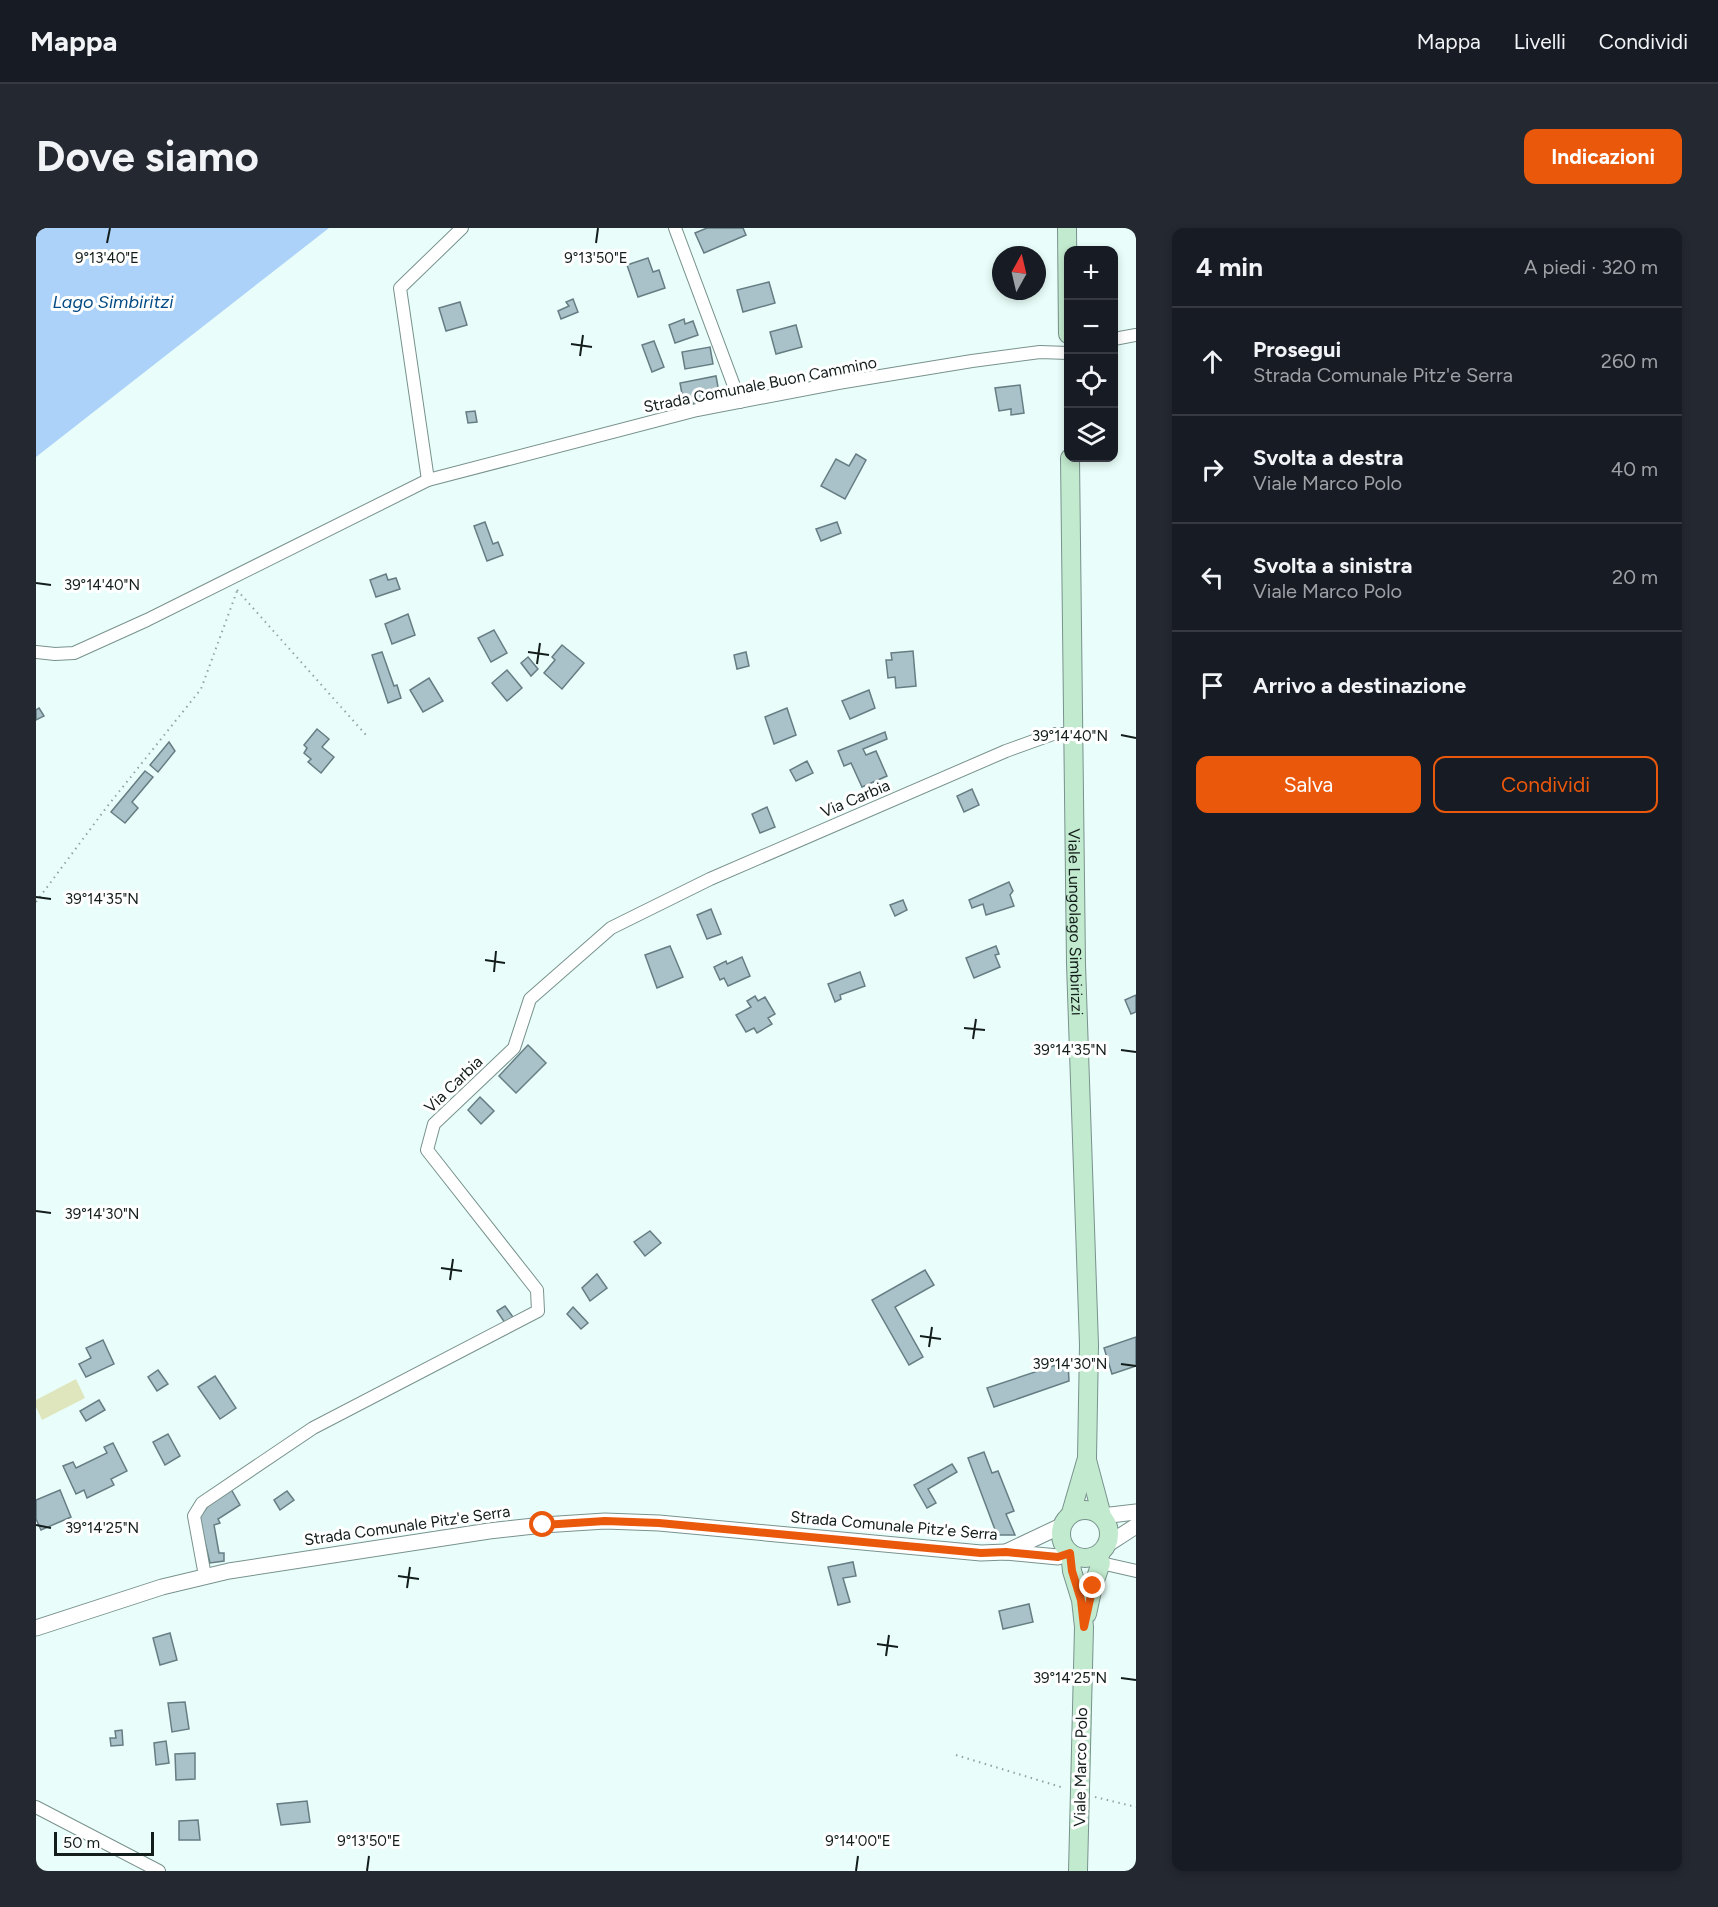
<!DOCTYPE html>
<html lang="it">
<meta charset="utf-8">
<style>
body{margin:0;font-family:Figtree,sans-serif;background:#242831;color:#f1f3f6}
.controls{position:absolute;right:18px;top:18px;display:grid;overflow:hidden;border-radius:12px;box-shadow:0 3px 9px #0003}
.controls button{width:54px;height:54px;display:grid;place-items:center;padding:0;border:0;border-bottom:2px solid #363941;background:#171b24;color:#f1f3f6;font:30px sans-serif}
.compass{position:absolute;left:956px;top:18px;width:54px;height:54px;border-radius:50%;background:#171b24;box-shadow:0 3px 9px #0003;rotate:8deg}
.scale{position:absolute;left:18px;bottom:15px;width:100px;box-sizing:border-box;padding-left:6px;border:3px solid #131d1b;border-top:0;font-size:16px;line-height:21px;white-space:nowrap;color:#131d1b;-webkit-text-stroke:4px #fff;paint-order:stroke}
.stop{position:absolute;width:18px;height:18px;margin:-14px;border:4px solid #ea580c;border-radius:50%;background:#fff}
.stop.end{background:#ea580c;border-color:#fff;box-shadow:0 2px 6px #0008}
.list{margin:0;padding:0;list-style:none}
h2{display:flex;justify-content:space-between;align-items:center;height:78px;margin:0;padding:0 24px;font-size:26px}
h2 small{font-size:20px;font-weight:400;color:#9ea1a6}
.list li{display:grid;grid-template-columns:39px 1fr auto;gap:18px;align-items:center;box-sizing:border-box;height:108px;padding:0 24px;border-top:2px solid #363941}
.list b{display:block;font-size:22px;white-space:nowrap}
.list p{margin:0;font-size:20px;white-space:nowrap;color:#9ea1a6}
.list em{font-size:20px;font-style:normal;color:#9ea1a6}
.actions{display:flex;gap:12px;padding:18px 24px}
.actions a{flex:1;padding:14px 0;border:2px solid #ea580c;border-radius:12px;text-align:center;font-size:21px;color:#ea580c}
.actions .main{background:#ea580c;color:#fff}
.icon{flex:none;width:33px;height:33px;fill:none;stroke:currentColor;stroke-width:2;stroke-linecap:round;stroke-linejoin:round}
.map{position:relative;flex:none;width:1100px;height:1643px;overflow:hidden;border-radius:12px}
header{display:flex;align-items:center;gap:36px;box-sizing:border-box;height:84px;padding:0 30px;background:#171b24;border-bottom:2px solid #363941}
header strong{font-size:28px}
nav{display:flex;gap:33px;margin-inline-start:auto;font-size:21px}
.intro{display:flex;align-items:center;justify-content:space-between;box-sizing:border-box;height:144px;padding:0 36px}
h1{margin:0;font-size:42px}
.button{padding:15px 27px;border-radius:12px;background:#ea580c;color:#fff;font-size:21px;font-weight:700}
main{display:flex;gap:36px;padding:0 36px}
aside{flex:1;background:#171b24;border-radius:12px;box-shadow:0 3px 9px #0003}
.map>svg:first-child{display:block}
.green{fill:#dfe6bd}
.water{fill:#add2fa}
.building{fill:#a9c1c8;stroke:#667d84;stroke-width:1.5}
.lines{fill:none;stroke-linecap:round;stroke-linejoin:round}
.minor-casing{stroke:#79928d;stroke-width:14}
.tertiary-casing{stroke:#79928d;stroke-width:17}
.secondary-casing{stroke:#79928d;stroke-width:20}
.path{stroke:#93a3a0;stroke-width:2;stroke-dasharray:1.5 4.5;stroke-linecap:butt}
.minor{stroke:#fff;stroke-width:12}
.tertiary{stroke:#fff;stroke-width:15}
.secondary{stroke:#c2eace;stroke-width:18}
.route{stroke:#ea580c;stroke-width:8}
.ticks{fill:none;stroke:#131d1b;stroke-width:2}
.labels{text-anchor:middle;stroke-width:6;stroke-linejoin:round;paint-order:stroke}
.street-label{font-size:16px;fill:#131d1b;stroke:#fff}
.water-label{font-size:18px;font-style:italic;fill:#034b85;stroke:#fff}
.ticks-label{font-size:15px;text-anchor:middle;fill:#131d1b;stroke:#fff;stroke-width:6;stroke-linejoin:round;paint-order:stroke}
</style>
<header>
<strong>Mappa</strong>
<nav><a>Mappa</a><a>Livelli</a><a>Condividi</a></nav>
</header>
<div class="intro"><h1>Dove siamo</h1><a class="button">Indicazioni</a></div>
<main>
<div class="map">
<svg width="1100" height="1643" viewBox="0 0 1100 1643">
<rect width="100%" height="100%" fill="#e9fefa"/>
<polygon class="green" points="40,1151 49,1170 6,1192 0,1179 0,1172"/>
<polygon class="water" points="0,0 293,0 0,229"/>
<g class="building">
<polygon points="671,0 707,0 710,7 668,25 659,5"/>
<polygon points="612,30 617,44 623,42 629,60 602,69 591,37"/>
<polygon points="733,54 739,75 707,84 701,62"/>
<polygon points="537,71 542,84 525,91 522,83 533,78 530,74"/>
<polygon points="424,74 431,97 410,103 403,80"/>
<polygon points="648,91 649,96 657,93 662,107 639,115 633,97"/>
<polygon points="760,97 766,119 740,126 734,104"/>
<polygon points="618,113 628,139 616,144 606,117"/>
<polygon points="674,119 677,136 649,141 646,124"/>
<polygon points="680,148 684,170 648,177 644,155"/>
<polygon points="984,157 988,185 975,187 975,181 963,183 959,160"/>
<polygon points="439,183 441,194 432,195 430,184"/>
<polygon points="820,226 830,232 809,271 785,258 800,231 813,238"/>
<polygon points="449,294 457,316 462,314 467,327 451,333 438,298"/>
<polygon points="801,294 805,305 785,313 780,301"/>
<polygon points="350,346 352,352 360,350 364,361 340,369 334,352"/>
<polygon points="372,386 379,407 356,416 349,396"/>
<polygon points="458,402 471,425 455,434 442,410"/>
<polygon points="526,417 548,435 526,461 508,445 519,432 516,429"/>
<polygon points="877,423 880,458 860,460 859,449 852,450 850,432 856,432 855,425"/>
<polygon points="346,424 358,458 361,457 365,470 352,475 336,427"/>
<polygon points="710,424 713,438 701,441 698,427"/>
<polygon points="492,429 502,441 495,448 485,435"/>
<polygon points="471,442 486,460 471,473 456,455"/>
<polygon points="393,450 407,473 387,484 374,462"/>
<polygon points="833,462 839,480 814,491 806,473"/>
<polygon points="3,480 8,488 0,492 0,482"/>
<polygon points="751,480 760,507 738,516 729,489"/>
<polygon points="281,501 293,511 286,519 298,529 285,545 272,534 275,531 268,525 271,520 268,517"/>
<polygon points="849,504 851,511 827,521 830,527 840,523 851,548 826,559 815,535 808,538 802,523"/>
<polygon points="133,514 139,523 122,544 114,537"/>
<polygon points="771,533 777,545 760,553 754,542"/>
<polygon points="109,543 117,549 96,574 102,580 89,595 75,584"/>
<polygon points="936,561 943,577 928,584 921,568"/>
<polygon points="731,579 739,599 724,605 716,586"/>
<polygon points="973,654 977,663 974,667 978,678 950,687 947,676 936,680 933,672"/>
<polygon points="867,672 871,682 859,688 854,677"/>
<polygon points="675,681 685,706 671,711 661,687"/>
<polygon points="634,718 647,749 621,760 609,727"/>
<polygon points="960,718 963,726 959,727 964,739 938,750 930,730"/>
<polygon points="706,729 714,748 692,758 688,750 684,752 678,739 690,733 691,736"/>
<polygon points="824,744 829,758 804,767 805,771 799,774 792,756"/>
<polygon points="1100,767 1100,784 1095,786 1089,772"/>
<polygon points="719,768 722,773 729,769 739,786 732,790 736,796 721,805 718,800 710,804 700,787 715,779 711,773"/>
<polygon points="492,817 510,835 480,865 463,848"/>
<polygon points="444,869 458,883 445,896 432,882"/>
<polygon points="614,1003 625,1015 609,1028 598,1014"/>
<polygon points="889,1042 898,1057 859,1079 887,1129 873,1137 836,1072"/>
<polygon points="561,1046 571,1060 554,1073 546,1060"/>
<polygon points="469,1078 477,1089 469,1095 461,1083"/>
<polygon points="537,1079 552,1095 545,1101 531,1086"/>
<polygon points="1100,1109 1100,1138 1076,1146 1068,1120"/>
<polygon points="67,1112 78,1136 50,1149 43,1136 55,1130 50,1120"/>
<polygon points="1032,1133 1033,1153 958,1179 951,1160"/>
<polygon points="122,1142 132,1156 121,1163 112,1149"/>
<polygon points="179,1148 200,1180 184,1191 162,1159"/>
<polygon points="63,1172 69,1182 50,1193 44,1183"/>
<polygon points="132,1206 144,1228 129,1237 117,1214"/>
<polygon points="77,1215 91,1243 75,1251 78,1257 51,1270 48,1262 40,1266 27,1238 37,1234 40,1240 71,1225 68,1219"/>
<polygon points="948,1224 956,1245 962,1243 978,1283 970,1286 979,1307 961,1307 932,1230"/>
<polygon points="916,1236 921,1244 892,1261 900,1275 891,1280 878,1257"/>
<polygon points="195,1261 204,1277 182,1291 184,1295 178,1297 183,1325 188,1325 188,1333 174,1335 163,1290 174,1275"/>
<polygon points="24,1262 35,1289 5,1302 0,1291 0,1272"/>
<polygon points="251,1263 258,1272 244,1282 238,1272"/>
<polygon points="817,1334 820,1348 807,1350 814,1374 802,1377 792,1339"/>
<polygon points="993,1376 997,1394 967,1401 963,1383"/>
<polygon points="134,1405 141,1432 124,1437 117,1410"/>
<polygon points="149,1474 153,1501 136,1504 132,1475"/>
<polygon points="86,1502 87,1517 75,1518 74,1510 80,1510 79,1503"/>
<polygon points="130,1513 133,1535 120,1537 118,1515"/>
<polygon points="159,1525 159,1551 140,1552 139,1526"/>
<polygon points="271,1573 274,1594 245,1597 241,1576"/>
<polygon points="162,1592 164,1612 143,1612 143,1593"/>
</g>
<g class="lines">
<g class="minor-casing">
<g id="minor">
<polyline points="639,0 704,174"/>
<polyline points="1078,111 1100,107"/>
<polyline points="392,252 364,60 426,0"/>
<polyline points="0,424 19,426 38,425 111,392 392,252 661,182 802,155 936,133 1004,124 1032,125"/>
<polyline points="1068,1322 1065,1335 1100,1343"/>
<polyline points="169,1348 158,1288 166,1275 277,1200 502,1083 501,1062 391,922 398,896 478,820 494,771 575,700 674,651 970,523 1017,506 1038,506"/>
<polyline points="0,1579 123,1643"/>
</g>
</g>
<g class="tertiary-casing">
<g id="tertiary">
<polyline points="1066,1288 1100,1284"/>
<polyline points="1072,1316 1100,1298"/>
<polyline points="970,1324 1025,1298"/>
<polyline points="0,1400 126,1359 193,1343 453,1303 507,1297 569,1293 623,1295 945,1325 970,1324 1022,1329 1034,1325"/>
</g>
</g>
<g class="secondary-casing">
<g id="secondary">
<polyline points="1031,0 1032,106"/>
<path id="s1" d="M 1034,230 L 1040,736 L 1053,1117 L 1051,1230 L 1035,1285"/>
<polyline points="1051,1232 1066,1288"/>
<circle cx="1049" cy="1306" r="24"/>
<polyline points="1034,1325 1036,1343 1045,1372 1048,1399 1042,1643"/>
<polyline points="1051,1386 1057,1358 1065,1335"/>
</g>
</g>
<g class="path">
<polyline points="201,362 330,507"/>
<polyline points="0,674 70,580 165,461 201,363"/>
<polyline points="920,1527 1028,1560"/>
<polyline points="1059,1569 1100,1579"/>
</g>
<use href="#minor" class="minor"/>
<use href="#tertiary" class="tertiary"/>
<use href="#secondary" class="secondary"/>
</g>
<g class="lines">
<polyline class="route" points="507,1297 569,1293 623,1295 945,1325 970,1324 1022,1329 1034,1325 1036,1343 1045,1372 1048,1399 1057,1358"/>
</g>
<path class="ticks" d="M 71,15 L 74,0M 560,15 L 562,0M 535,116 L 556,119M 544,128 L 547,107M 0,355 L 15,357M 492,424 L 513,427M 501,436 L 504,415M 1085,507 L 1100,510M 0,669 L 15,671M 449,732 L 469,735M 458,744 L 460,723M 928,800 L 949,802M 937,811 L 940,791M 1085,822 L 1100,824M 0,983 L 15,985M 405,1040 L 426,1043M 414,1052 L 417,1031M 884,1108 L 905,1111M 893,1119 L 896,1099M 1085,1136 L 1100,1138M 0,1297 L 15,1300M 362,1348 L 383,1351M 371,1360 L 374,1339M 841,1416 L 862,1419M 850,1428 L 853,1407M 1085,1450 L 1100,1452M 331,1643 L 333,1628M 820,1643 L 822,1628"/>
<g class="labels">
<g class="street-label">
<text transform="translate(724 156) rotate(-11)" y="6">Strada Comunale Buon Cammino</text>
<text transform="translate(819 570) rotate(-23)" y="6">Via Carbia</text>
<text dy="6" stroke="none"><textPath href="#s1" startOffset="464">Viale Lungolago Simbirizzi</textPath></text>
<text transform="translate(417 856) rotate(-44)" y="6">Via Carbia</text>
<text transform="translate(371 1297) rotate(-8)" y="6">Strada Comunale Pitz'e Serra</text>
<text transform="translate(858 1297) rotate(5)" y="6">Strada Comunale Pitz'e Serra</text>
<text transform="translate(1044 1539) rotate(-89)" y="6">Viale Marco Polo</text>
</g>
<g class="water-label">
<text x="77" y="80">Lago Simbiritzi</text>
</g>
</g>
<g class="ticks-label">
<text x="71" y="35">9°13'40"E</text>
<text x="560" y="35">9°13'50"E</text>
<text x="66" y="362">39°14'40"N</text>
<text x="1034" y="513">39°14'40"N</text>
<text x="66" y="676">39°14'35"N</text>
<text x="1034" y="827">39°14'35"N</text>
<text x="66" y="991">39°14'30"N</text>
<text x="1034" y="1141">39°14'30"N</text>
<text x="66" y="1305">39°14'25"N</text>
<text x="1034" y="1455">39°14'25"N</text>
<text x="333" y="1618">9°13'50"E</text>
<text x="822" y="1618">9°14'00"E</text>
</g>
</svg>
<div class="controls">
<button>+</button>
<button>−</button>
<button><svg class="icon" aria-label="locate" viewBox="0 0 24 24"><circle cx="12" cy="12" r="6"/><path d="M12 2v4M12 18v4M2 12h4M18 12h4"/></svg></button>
<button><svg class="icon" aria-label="layers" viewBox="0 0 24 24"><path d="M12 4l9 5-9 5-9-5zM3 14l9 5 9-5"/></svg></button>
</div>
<svg class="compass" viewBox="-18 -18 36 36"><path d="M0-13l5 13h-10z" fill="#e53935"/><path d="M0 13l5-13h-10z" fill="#9ea1a6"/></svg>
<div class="scale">50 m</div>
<div class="stop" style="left:507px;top:1297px"></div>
<div class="stop end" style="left:1057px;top:1358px"></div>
</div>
<aside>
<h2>4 min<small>A piedi · 320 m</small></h2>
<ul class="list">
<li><svg class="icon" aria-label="ahead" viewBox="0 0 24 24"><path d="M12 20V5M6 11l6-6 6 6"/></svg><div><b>Prosegui</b><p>Strada Comunale Pitz'e Serra</p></div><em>260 m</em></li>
<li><svg class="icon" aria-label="right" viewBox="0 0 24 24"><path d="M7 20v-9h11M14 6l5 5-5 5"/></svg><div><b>Svolta a destra</b><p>Viale Marco Polo</p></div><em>40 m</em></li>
<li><svg class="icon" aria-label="left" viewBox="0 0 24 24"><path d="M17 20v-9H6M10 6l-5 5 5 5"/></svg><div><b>Svolta a sinistra</b><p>Viale Marco Polo</p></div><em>20 m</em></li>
<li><svg class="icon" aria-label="arrive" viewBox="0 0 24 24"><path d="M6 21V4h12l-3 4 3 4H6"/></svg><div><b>Arrivo a destinazione</b></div></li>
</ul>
<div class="actions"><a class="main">Salva</a><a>Condividi</a></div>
</aside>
</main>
